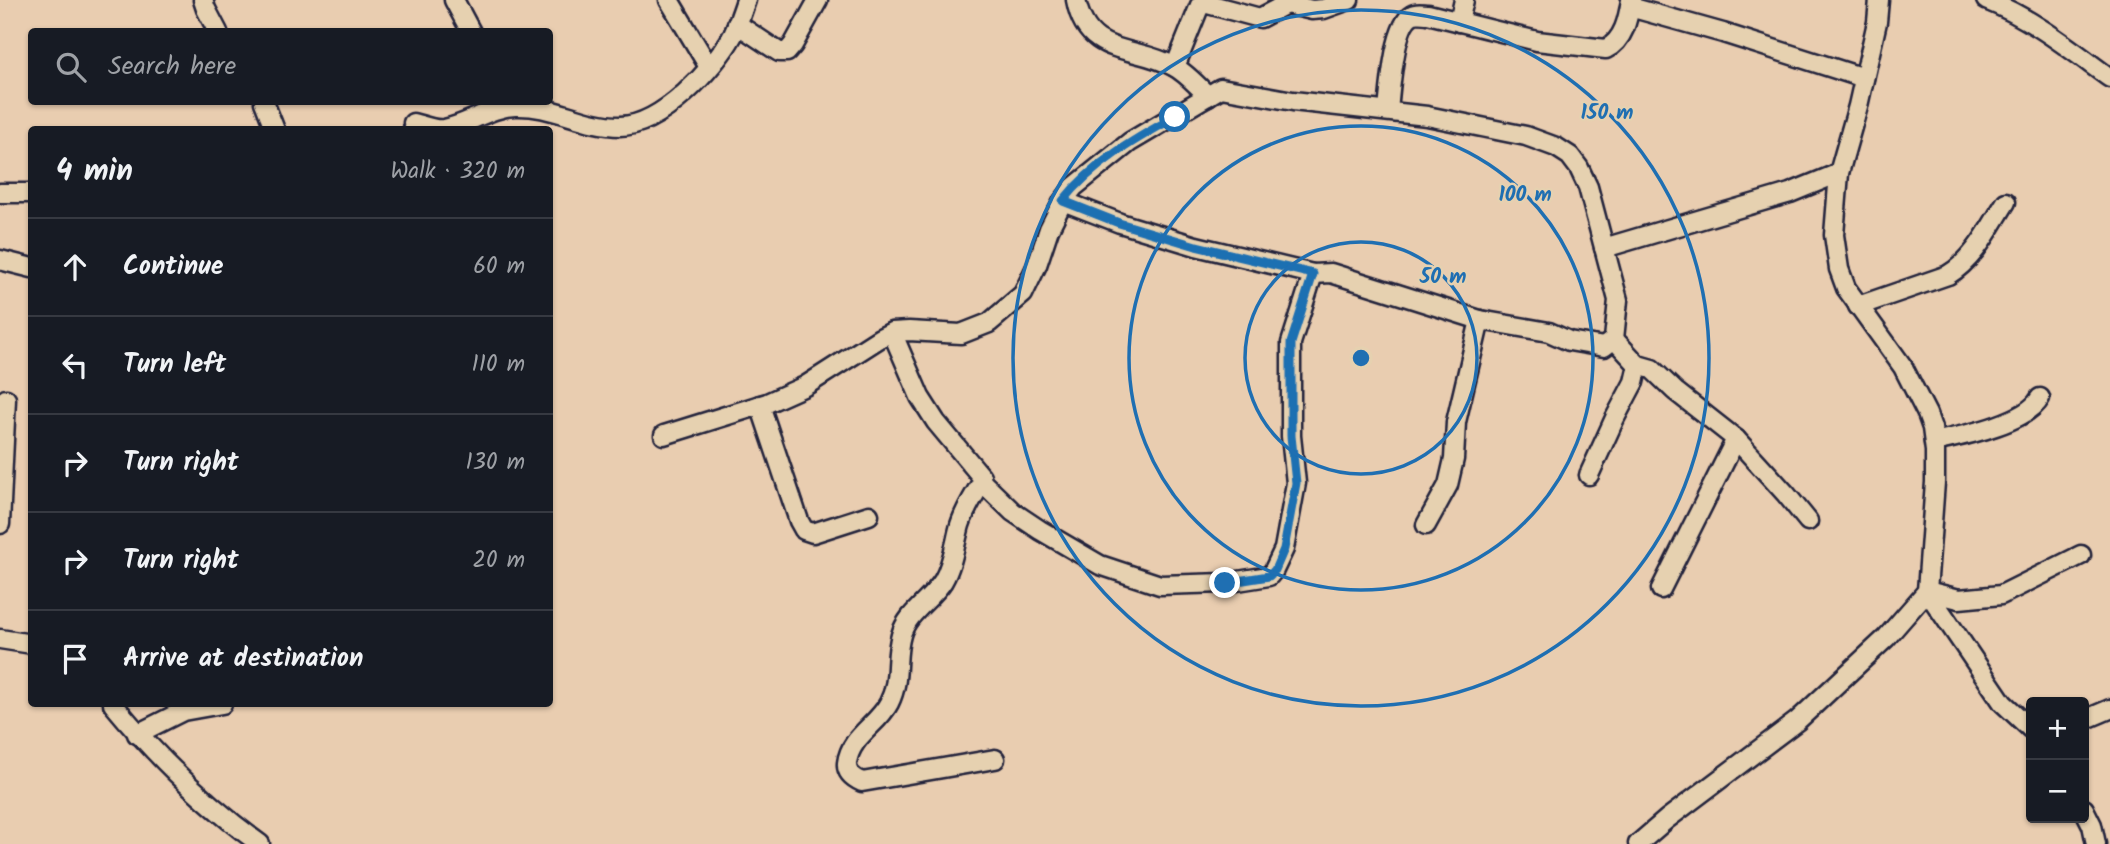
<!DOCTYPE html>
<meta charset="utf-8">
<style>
body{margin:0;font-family:Kalam,sans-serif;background:#242831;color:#f1f3f6}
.controls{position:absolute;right:21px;bottom:21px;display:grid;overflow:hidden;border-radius:7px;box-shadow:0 2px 5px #0004}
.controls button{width:63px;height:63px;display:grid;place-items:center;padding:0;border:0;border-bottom:2px solid #363941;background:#171b24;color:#f1f3f6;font:35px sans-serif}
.stop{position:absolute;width:21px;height:21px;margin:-16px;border:5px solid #1f6fb2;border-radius:50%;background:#fff}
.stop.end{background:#1f6fb2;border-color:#fff;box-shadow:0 2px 7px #0008}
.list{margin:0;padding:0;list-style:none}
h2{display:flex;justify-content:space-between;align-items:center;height:91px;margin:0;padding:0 28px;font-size:30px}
h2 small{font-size:23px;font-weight:400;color:#9ea1a6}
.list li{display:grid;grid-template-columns:46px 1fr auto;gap:21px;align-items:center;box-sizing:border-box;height:98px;padding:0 28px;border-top:2px solid #363941}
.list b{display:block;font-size:26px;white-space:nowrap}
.list em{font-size:23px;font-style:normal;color:#9ea1a6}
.icon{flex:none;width:38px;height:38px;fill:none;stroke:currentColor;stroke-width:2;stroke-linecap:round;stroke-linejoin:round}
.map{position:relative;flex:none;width:2110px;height:844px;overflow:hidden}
.search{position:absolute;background:#171b24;box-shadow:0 2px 5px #0004;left:28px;top:28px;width:525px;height:77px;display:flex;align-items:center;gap:18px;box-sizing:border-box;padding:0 24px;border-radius:7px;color:#9ea1a6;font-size:26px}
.panel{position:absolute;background:#171b24;box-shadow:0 2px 5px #0004;left:28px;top:126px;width:525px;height:581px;border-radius:7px}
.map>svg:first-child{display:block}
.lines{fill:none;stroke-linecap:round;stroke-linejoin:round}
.street-casing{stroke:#22223b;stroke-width:23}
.street{stroke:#e6d1b0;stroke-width:18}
.route{stroke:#1f6fb2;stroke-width:9}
.ring{fill:none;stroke:#1f6fb2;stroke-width:3.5}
.centre{fill:#1f6fb2;stroke:#e6d1b0;stroke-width:3.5}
.ring-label{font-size:21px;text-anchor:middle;font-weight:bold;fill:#1f6fb2;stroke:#e6d1b0;stroke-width:5;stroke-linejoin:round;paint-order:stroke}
</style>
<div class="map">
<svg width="2110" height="844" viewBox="0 0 2110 844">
<rect width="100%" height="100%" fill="#e9cdb0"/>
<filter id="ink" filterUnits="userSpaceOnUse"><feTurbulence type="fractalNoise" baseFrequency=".0143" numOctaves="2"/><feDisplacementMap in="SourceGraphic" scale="14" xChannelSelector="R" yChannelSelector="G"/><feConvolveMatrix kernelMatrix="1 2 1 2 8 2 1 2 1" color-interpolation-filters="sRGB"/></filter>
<g filter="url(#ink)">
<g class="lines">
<g class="street-casing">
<g id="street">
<polyline points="203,0 206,9 218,32"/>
<polyline points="454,0 471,32"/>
<polyline points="669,0 709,67"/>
<path d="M 1076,0 C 1087,59 1135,44 1175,67 C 1187,74 1198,86 1208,96"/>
<path d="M 1986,0 C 2032,18 2070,49 2110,78"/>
<polyline points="1630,7 1723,33 1864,78"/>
<polyline points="1459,22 1464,0"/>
<polyline points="737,24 779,52 787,52 793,45 818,0"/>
<polyline points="1175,67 1200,5 1204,3 1260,18 1286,4 1312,10 1324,9 1349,0"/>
<polyline points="264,102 275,130"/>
<path d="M 1388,111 C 1390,92 1394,25 1412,15 C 1417,12 1423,14 1428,14 L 1537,41 L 1606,49 C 1624,40 1628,19 1631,0"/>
<path d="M 413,123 C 423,125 434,131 444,129 C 469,124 490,107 515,106 C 551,104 584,126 620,126 C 661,126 714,69 733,35 C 738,24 742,12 746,0"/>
<polyline points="0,193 32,193"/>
<polyline points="1604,248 1790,193 1839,173"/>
<polyline points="0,260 32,268"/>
<path d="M 1858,306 L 1948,275 C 1975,259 1990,227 2006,202"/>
<polyline points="892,332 920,397 936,422 981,476 982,482 1013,512 1040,530 1100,565 1160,585 1225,583 1269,576 1274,570 1284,549 1296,483 1291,436 1291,343 1313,274"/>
<polyline points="1638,365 1652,369 1675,391 1736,439 1786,494 1808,521"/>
<polyline points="760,405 799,521 804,530 813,533 869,515"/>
<polyline points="664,435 767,403 805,386 880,338 892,332 909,331 961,334 989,323 1023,294 1037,265 1049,229 1063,201 1074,187 1130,142 1221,88 1293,101 1427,116 1526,136 1556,147 1570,156 1579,168 1588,187 1618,300 1614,339 1604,347 1569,341 1549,332 1480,320 1331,273 1313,274 1196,246 1120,223 1063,201"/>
<path d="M 1934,442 C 1961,436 2027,423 2040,398"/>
<polyline points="1589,475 1615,418 1634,382 1638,365 1614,339"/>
<path d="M 982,482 C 974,496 965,509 960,525 C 955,543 953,564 943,581 C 931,600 907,613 901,635 C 894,659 901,679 889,703 C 878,725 850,736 847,763 C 846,773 853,778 862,782 L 995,759"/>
<polyline points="0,524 6,399"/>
<polyline points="1426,525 1448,485 1454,459 1456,422 1480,320"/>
<polyline points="1661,589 1736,439"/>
<polyline points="1927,591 2003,703 2031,729"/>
<polyline points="1927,591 1959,599 2001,595 2081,555"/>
<polyline points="0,639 32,644"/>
<path d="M 113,704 C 156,756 205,804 260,844"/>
<polyline points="2084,720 2110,709"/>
<polyline points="137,734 183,711 222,704"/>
<polyline points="2084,809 2092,825 2096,844"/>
<polyline points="1638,844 1667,819 1797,721 1886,638 1927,591 1935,482 1935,451 1932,428 1927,414 1903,367 1846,288 1839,269 1834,235 1839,173 1858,106 1877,22 1879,0"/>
</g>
</g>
<use href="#street" class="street"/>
</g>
</g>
<g class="lines" filter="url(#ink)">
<path class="route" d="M 1175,117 C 1135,139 1092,164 1063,201 L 1119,223 L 1196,246 L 1313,274 L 1291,343 L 1291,436 L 1296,483 L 1284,549 L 1275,570 L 1269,576 L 1225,583"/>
</g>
<g class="ring">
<circle cx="1361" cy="358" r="116"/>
<circle cx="1361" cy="358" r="232"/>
<circle cx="1361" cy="358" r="348"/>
</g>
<circle cx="1361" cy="358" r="10" class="centre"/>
<g class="ring-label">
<text x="1607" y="119">150 m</text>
<text x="1525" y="201">100 m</text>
<text x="1443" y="283">50 m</text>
</g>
</svg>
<div class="controls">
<button>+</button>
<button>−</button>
</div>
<div class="stop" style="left:1175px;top:117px"></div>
<div class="stop end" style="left:1225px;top:583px"></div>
<div class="search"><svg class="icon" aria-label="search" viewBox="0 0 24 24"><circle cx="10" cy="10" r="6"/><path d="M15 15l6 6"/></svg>Search here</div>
<section class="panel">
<h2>4 min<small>Walk · 320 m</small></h2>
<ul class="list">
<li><svg class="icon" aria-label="ahead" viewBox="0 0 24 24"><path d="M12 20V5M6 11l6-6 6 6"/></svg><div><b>Continue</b></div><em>60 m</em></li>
<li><svg class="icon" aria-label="left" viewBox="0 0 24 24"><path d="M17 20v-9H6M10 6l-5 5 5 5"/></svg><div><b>Turn left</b></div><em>110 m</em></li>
<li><svg class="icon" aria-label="right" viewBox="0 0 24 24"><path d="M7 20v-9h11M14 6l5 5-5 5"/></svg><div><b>Turn right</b></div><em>130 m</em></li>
<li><svg class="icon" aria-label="right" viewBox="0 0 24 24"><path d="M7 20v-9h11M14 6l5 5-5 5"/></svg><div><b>Turn right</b></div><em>20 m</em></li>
<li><svg class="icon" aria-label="arrive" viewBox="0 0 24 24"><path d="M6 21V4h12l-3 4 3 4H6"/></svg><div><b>Arrive at destination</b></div></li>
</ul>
</section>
</div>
